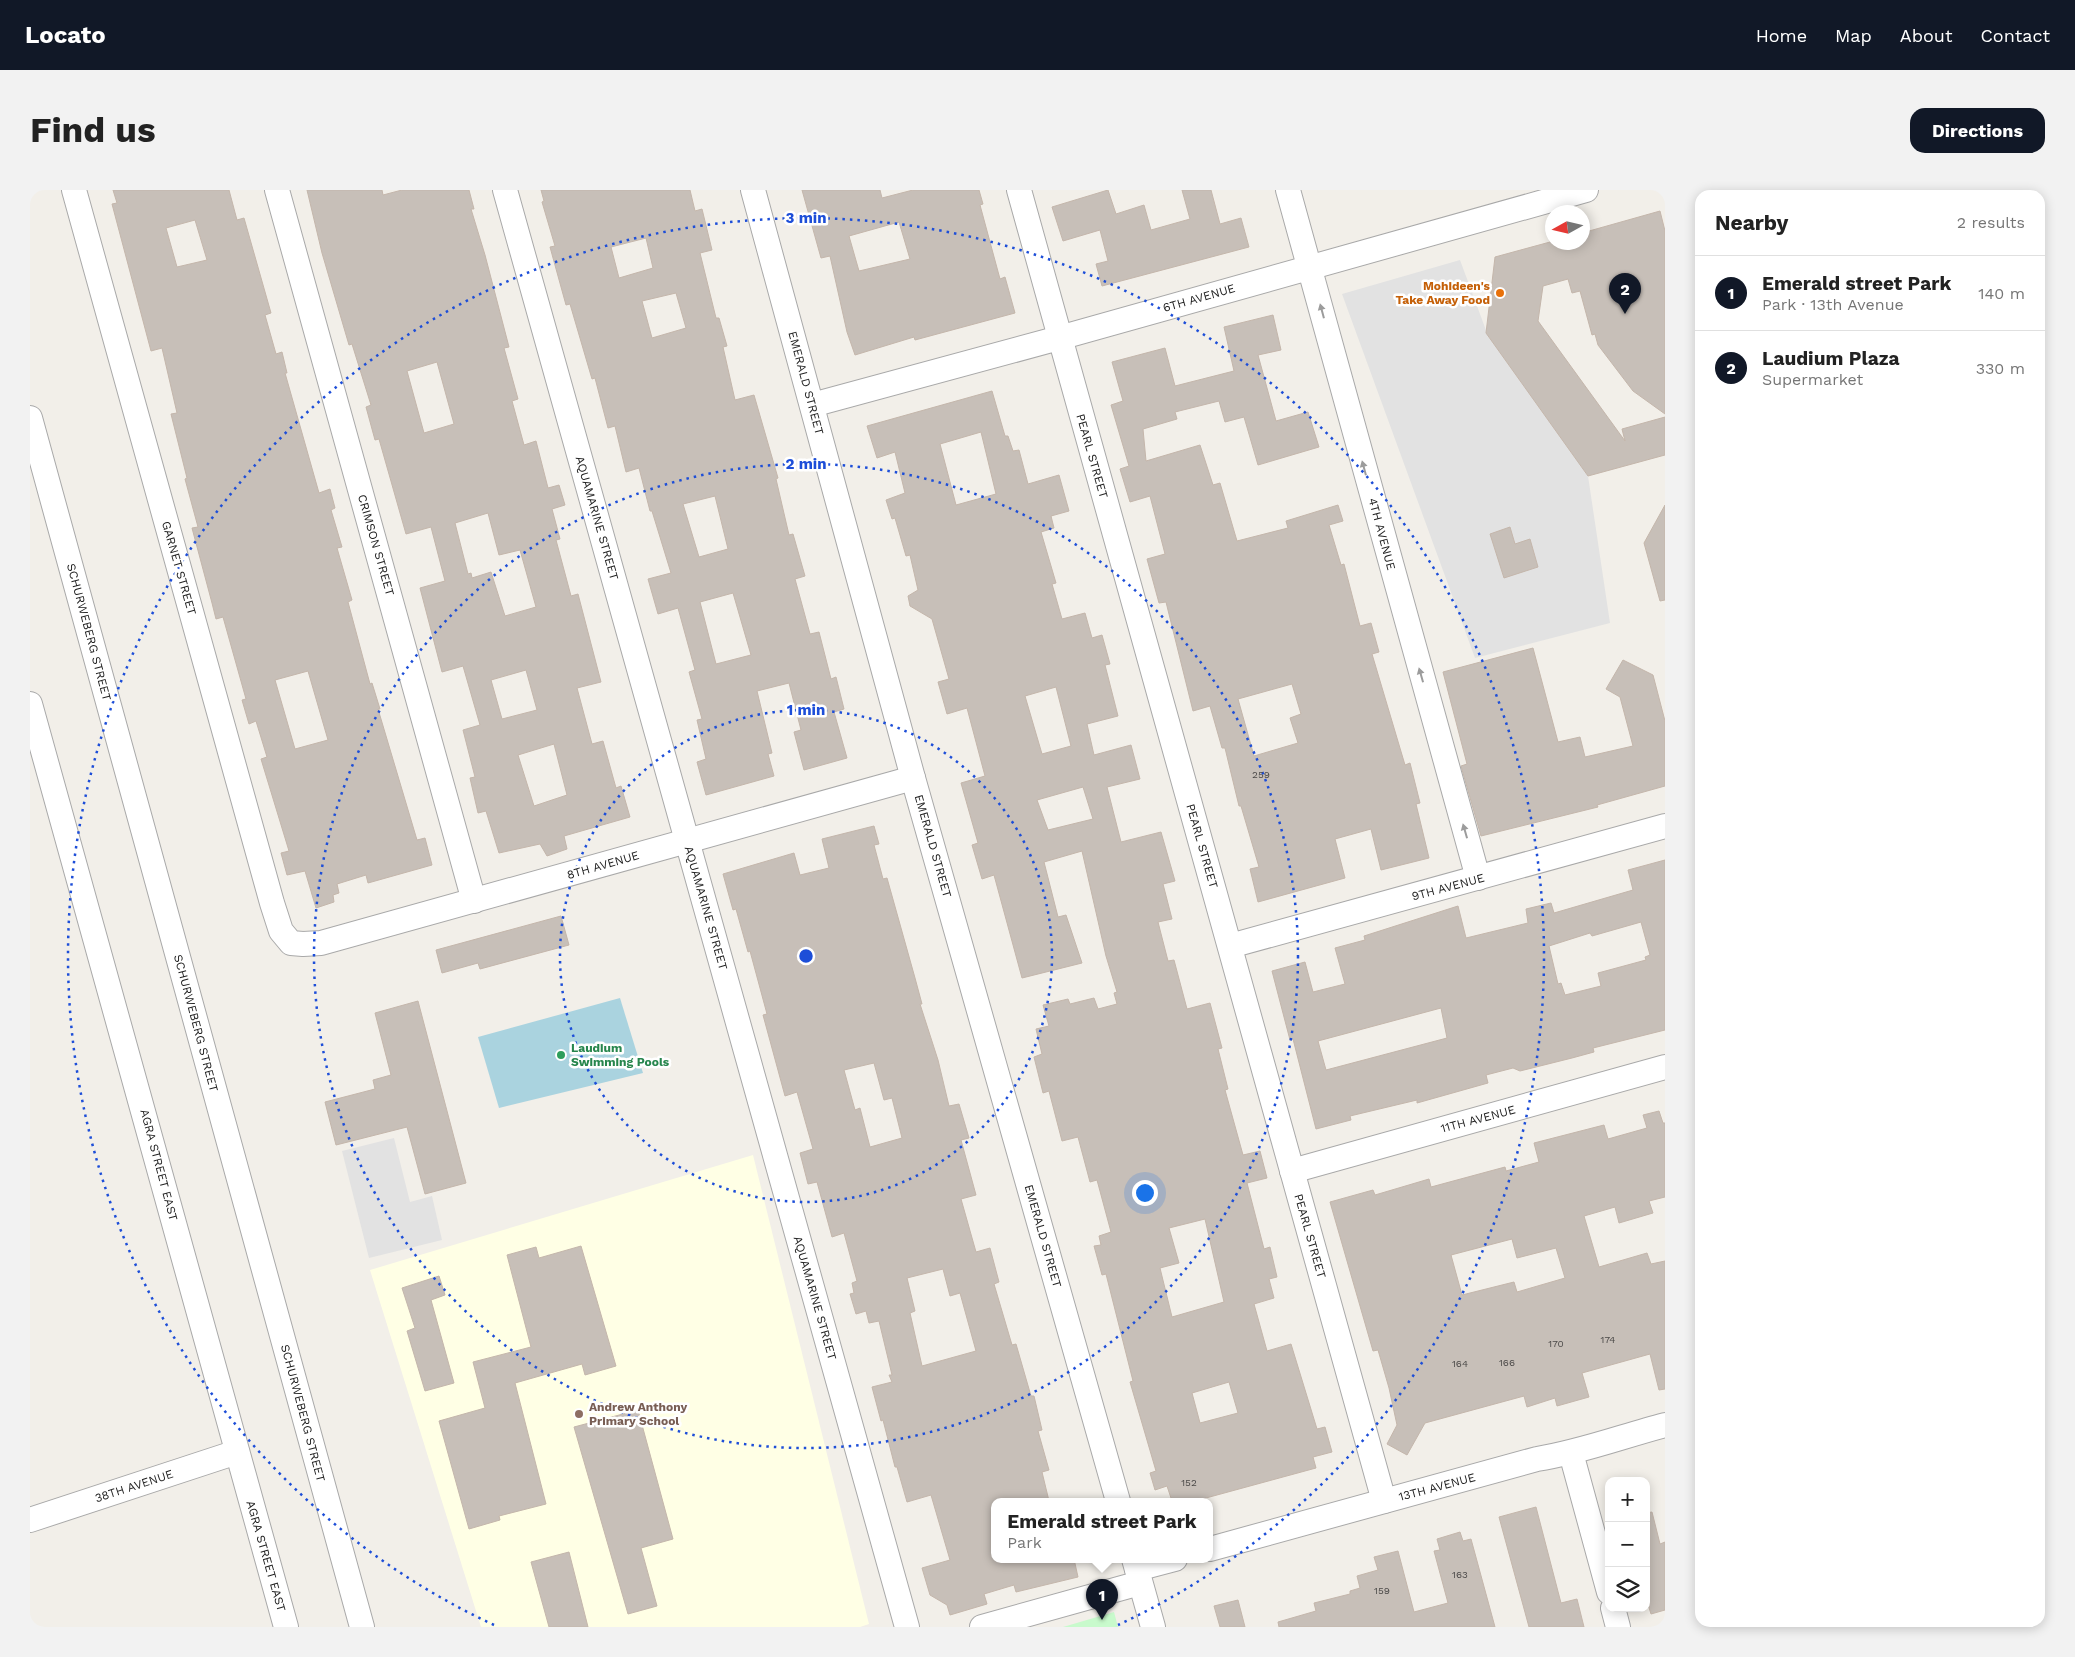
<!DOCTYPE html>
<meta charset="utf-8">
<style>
body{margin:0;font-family:"Work Sans",sans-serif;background:#f2f2f2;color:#222}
.controls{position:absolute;right:15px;bottom:15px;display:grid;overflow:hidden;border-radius:10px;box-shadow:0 2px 12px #0003}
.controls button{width:45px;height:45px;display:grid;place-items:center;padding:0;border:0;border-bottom:1px solid #e0e0e0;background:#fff;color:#222;font:25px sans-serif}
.compass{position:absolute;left:1515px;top:15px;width:45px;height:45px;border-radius:50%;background:#fff;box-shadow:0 2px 12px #0003;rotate:262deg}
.you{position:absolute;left:1114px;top:1002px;width:18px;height:18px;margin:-12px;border:4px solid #fff;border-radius:50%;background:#1a73e8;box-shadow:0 0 0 8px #1a73e833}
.badge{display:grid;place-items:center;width:32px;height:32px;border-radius:50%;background:#111827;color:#fff;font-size:16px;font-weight:700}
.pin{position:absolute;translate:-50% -41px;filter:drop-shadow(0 1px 2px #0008)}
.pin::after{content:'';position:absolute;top:26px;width:18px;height:15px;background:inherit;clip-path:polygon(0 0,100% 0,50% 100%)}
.popup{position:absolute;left:961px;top:1308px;width:222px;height:65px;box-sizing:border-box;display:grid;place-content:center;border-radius:10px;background:#fff;filter:drop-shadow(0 1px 4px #0005);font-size:16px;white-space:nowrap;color:#767676}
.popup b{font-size:19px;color:#222}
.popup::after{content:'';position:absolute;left:50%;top:100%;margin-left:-10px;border:10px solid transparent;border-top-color:#fff}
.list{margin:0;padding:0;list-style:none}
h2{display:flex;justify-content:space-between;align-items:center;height:65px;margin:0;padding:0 20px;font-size:21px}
h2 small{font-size:16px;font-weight:400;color:#767676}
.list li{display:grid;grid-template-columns:32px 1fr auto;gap:15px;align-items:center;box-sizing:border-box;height:75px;padding:0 20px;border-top:1px solid #e0e0e0}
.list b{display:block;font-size:19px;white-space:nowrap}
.list p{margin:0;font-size:16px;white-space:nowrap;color:#767676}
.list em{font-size:16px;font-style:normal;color:#767676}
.icon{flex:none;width:28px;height:28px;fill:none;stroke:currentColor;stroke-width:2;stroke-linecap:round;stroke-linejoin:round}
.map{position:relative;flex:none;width:1635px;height:1437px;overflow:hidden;border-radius:15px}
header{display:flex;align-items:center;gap:30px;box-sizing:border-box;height:70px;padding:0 25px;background:#111827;color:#fff}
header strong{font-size:24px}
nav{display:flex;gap:28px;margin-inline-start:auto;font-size:18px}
.intro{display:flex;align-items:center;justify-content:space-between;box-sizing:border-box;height:120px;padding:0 30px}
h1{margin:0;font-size:35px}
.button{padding:12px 22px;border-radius:15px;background:#111827;color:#fff;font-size:18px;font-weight:700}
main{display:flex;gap:30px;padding:0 30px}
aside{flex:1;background:#fff;border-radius:15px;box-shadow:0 2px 12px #0003}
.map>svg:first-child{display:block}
.education{fill:#ffffe5}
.park{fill:#c8facc}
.parking{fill:#e2e2e2}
.water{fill:#aad3df}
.building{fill:#c7bfb8;stroke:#c4b6ab;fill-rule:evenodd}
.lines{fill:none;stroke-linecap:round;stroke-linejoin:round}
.minor-casing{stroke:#a9a9a9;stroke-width:26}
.minor{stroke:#fff;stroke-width:24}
.oneway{fill:#9c9c9c}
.ring{fill:none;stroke:#1d4ed8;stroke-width:2.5;stroke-dasharray:2.5 5}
.food-dot{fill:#e8710a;stroke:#fff;stroke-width:2}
.leisure-dot{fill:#2e9e5b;stroke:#fff;stroke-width:2}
.education-dot{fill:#8d6e63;stroke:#fff;stroke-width:2}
.labels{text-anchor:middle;stroke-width:5;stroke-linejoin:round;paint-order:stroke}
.number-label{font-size:10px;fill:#4b4948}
.food-label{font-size:12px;font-weight:bold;fill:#c56008;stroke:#fff;text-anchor:end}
.street-label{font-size:12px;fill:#222;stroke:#fff}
.leisure-label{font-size:12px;font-weight:bold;fill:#27864d;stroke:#fff;text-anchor:start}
.education-label{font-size:12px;font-weight:bold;fill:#785e54;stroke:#fff;text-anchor:start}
.centre{fill:#1d4ed8;stroke:#fff;stroke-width:2.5}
.ring-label{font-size:15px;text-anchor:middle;font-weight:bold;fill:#1d4ed8;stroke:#fff;stroke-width:5;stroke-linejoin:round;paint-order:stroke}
</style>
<header>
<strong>Locato</strong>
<nav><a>Home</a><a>Map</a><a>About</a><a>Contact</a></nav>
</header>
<div class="intro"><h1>Find us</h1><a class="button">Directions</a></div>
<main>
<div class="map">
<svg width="1635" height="1437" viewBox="0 0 1635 1437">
<rect width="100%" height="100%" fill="#f2efe9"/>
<polygon class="education" points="723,965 839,1434 830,1437 451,1437 340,1080"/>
<polygon class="park" points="1084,1422 1088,1437 1033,1437"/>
<g class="parking">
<polygon points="1430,70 1457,143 1558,286 1580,433 1445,468 1312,104"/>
<polygon points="364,948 380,1012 402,1006 412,1050 339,1068 312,961"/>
</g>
<polygon class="water" points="590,808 613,883 469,918 448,847"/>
<g class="building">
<path d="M 83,0 L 199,0 L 207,30 L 214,28 L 241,123 L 235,125 L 246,164 L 252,162 L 257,183 L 255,183 L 289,303 L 300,299 L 305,318 L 301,320 L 312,357 L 307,358 L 322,410 L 318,412 L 340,494 L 342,493 L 350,519 L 348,519 L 387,650 L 395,648 L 402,675 L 338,693 L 336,685 L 307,694 L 309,703 L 303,705 L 304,712 L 286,718 L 275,681 L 257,685 L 251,663 L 259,661 L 231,569 L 237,567 L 226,531 L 219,534 L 212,510 L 216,509 L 193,427 L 186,429 L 182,413 L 162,338 L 168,337 L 155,289 L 157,288 L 141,224 L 147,223 L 132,158 L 121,161 L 82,14 L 87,13 ZM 165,30 L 177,70 L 147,77 L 136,38 ZM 278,481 L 298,550 L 265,559 L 245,490 Z"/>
<path d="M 277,0 L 352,0 L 353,5 L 372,0 L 439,0 L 444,19 L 441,19 L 455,65 L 479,157 L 474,158 L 488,209 L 482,211 L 494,255 L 506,251 L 518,298 L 529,295 L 535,315 L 522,319 L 530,349 L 526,350 L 541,406 L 548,404 L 571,492 L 547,498 L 562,554 L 573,551 L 586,598 L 591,596 L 600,627 L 534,646 L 537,659 L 517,666 L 510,654 L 469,663 L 456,621 L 448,623 L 440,588 L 445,587 L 433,540 L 450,535 L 433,476 L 412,482 L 390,398 L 415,391 L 401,337 L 376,344 L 349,249 L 345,250 L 336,217 L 341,215 L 322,154 L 319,155 L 292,63 ZM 407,172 L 424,234 L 394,243 L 377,181 ZM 458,323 L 469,365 L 490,360 L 506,417 L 475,426 L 461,382 L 442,388 L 441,383 L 438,384 L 425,333 ZM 496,480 L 507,520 L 472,529 L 461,490 ZM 524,554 L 537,605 L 504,616 L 488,565 Z"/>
<path d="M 511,0 L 660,0 L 665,21 L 672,19 L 682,60 L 670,63 L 686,128 L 689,128 L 697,156 L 693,157 L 705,210 L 724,205 L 748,288 L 746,289 L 759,345 L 763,344 L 775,386 L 765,389 L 780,444 L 789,442 L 801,489 L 806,487 L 814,519 L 804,522 L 817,568 L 774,580 L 764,542 L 771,540 L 759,493 L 727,501 L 742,563 L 738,564 L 744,586 L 676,605 L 667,572 L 676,569 L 667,530 L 672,529 L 659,482 L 665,480 L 648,418 L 628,424 L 618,389 L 641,383 L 622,321 L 620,321 L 609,278 L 596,282 L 585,236 L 578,238 L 565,188 L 562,189 L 540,114 L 536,115 L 520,57 L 525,56 L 512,12 L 514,11 ZM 616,48 L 623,78 L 589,88 L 581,57 ZM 646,103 L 656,138 L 622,148 L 612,111 ZM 685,306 L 698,359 L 669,367 L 653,314 ZM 703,403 L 721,465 L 686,474 L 670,412 Z"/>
<path d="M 772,0 L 850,0 L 852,8 L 883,0 L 949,0 L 953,14 L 950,15 L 970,89 L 975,87 L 985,123 L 885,150 L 884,147 L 825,165 L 817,142 L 800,66 L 791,68 ZM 869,32 L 880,69 L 829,81 L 819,46 Z"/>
<polygon points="1078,0 1086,24 1114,15 1121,40 1160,29 1152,0 1181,0 1190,34 1211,28 1219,57 1072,96 1066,74 1078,71 1070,40 1033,51 1022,17"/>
<polygon points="1630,21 1635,41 1635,224 1603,201 1568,155 1565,144 1562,145 1550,101 1542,103 1538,89 1513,96 1508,131 1595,251 1592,239 1635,227 1635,265 1558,286 1456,143 1465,67 1520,52 1552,52 1552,43"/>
<path d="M 1243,125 L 1251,160 L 1228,165 L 1246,231 L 1278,222 L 1289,257 L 1228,275 L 1214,227 L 1195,232 L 1189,211 L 1145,222 L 1147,229 L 1113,239 L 1116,271 L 1170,255 L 1183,295 L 1190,293 L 1207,351 L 1258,338 L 1256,331 L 1308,315 L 1313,331 L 1299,335 L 1311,375 L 1314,374 L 1330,436 L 1341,433 L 1349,462 L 1342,464 L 1375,575 L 1380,573 L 1390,613 L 1386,614 L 1399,668 L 1351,680 L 1341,639 L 1305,649 L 1315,688 L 1228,712 L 1220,679 L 1229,677 L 1211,616 L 1209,616 L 1195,558 L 1192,558 L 1180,516 L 1163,521 L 1136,412 L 1129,413 L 1117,369 L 1135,364 L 1120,306 L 1100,312 L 1090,279 L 1099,276 L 1081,215 L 1093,211 L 1082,172 L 1135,158 L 1145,196 L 1204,181 L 1194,137 ZM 1262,494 L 1271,524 L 1260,528 L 1268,553 L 1224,566 L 1208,509 Z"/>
<path d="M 962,201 L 975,246 L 978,246 L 983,261 L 989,260 L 998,294 L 1029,285 L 1039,321 L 1021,326 L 1024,338 L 1011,342 L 1026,393 L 1022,394 L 1032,429 L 1055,423 L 1062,448 L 1072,445 L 1080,474 L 1075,475 L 1088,526 L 1057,534 L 1064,565 L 1101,555 L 1110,589 L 1077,597 L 1091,652 L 1131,642 L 1145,691 L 1133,694 L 1142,729 L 1128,732 L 1138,771 L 1144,770 L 1157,819 L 1180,813 L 1192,858 L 1188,859 L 1198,899 L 1195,900 L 1213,965 L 1230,961 L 1237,988 L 1217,993 L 1234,1059 L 1240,1057 L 1247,1087 L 1239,1089 L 1244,1108 L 1224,1114 L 1237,1161 L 1261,1154 L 1287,1239 L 1295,1237 L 1302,1262 L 1283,1267 L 1286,1278 L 1165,1311 L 1142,1311 L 1137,1296 L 1125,1300 L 1120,1283 L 1126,1281 L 1100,1192 L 1103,1191 L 1076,1084 L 1072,1085 L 1064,1056 L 1071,1055 L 1069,1046 L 1081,1042 L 1067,990 L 1060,992 L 1048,947 L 1032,951 L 1019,901 L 1013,903 L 1004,867 L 1012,864 L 1006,839 L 1019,836 L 1013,815 L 1038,809 L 1040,814 L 1064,808 L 1068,819 L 1087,814 L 1084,803 L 1087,802 L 1076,766 L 1052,661 L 1014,672 L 1028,727 L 1036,725 L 1052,773 L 992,788 L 964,685 L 952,689 L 942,655 L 948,653 L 931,593 L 955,586 L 937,518 L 917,524 L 908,492 L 919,489 L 902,429 L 880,416 L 878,406 L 888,400 L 880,365 L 876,366 L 865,328 L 862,329 L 856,310 L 875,303 L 865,262 L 847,268 L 837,236 ZM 951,242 L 966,304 L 926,315 L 910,254 ZM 1026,497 L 1041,556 L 1012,564 L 995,506 ZM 1053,597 L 1063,629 L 1018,640 L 1007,610 ZM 1175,1029 L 1194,1112 L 1142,1127 L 1130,1078 L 1149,1073 L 1139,1038 ZM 1199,1192 L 1208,1223 L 1170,1233 L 1162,1203 Z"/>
<polygon points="1635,315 1635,410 1630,411 1614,353"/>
<polygon points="1480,337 1485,354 1500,349 1508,377 1474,388 1460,344"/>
<polygon points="1503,458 1528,552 1550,547 1555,567 1603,556 1590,507 1576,499 1593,470 1623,485 1635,531 1635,596 1567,615 1568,617 1451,646 1431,576 1437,574 1413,482"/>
<path d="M 844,636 L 849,654 L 844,655 L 853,689 L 857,688 L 885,788 L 892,814 L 890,814 L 908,870 L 919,916 L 929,914 L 939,948 L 931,950 L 946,1005 L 931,1009 L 946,1062 L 960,1058 L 969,1092 L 964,1094 L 982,1155 L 986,1154 L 1001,1206 L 1004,1206 L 1012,1240 L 1008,1241 L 1019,1280 L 1012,1282 L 1019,1311 L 964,1311 L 964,1369 L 1044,1369 L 1048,1387 L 986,1402 L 984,1395 L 954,1404 L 957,1414 L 920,1425 L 917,1415 L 900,1405 L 892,1378 L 920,1370 L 901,1305 L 877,1312 L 867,1277 L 865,1277 L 853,1230 L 851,1231 L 842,1197 L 862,1192 L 859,1185 L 862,1185 L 849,1131 L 839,1133 L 836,1121 L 826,1124 L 820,1104 L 824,1103 L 822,1093 L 827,1091 L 814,1043 L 802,1047 L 787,992 L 778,994 L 770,963 L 783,959 L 767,902 L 755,906 L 733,825 L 737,824 L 720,761 L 718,762 L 706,719 L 703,720 L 693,684 L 764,663 L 770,685 L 799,678 L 792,649 ZM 844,873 L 854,910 L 862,908 L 872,948 L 840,957 L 830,918 L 825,920 L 814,880 ZM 913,1079 L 920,1106 L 930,1103 L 946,1161 L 892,1176 L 880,1123 L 885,1121 L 877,1088 Z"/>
<path d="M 1635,670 L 1635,840 L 1563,858 L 1564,862 L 1542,868 L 1490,881 L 1483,878 L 1456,885 L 1458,893 L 1387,913 L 1387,910 L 1320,926 L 1321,930 L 1286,939 L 1263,849 L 1260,850 L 1242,781 L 1275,772 L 1283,802 L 1315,794 L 1305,758 L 1335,750 L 1334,746 L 1428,716 L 1436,748 L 1498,733 L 1496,719 L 1521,713 L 1524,723 L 1603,700 L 1598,680 ZM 1611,732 L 1620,765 L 1615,767 L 1616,770 L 1568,783 L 1571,796 L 1535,805 L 1531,793 L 1528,794 L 1519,756 L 1560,743 L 1562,746 ZM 1411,818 L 1417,848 L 1296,880 L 1288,851 Z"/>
<polygon points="531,726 539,755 450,779 448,773 412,783 406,760"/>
<polygon points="388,811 436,993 395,1004 377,937 306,955 295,912 345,899 343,890 361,885 345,823"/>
<path d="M 1629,921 L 1633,933 L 1635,933 L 1635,1007 L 1619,1011 L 1623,1023 L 1589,1033 L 1585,1017 L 1554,1026 L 1569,1077 L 1617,1063 L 1621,1074 L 1635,1071 L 1635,1199 L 1629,1200 L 1620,1164 L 1552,1183 L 1559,1207 L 1527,1216 L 1525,1208 L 1497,1217 L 1494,1206 L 1395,1233 L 1377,1265 L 1357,1254 L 1367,1235 L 1359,1198 L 1348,1160 L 1343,1161 L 1300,1012 L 1343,1000 L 1345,1005 L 1399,989 L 1401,997 L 1475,977 L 1476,981 L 1509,972 L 1504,953 L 1574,935 L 1578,949 L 1617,938 L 1613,925 ZM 1482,1049 L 1487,1068 L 1526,1058 L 1535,1088 L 1487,1102 L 1484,1092 L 1432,1105 L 1421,1065 Z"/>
<polygon points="551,1056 586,1176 555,1185 552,1174 485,1193 516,1314 469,1326 470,1330 439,1339 409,1231 455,1218 443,1172 501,1157 477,1065 506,1057 509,1068"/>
<polygon points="409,1086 415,1105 401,1110 424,1193 395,1201 377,1141 385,1138 372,1098"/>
<polygon points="608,1220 643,1349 611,1358 627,1416 598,1424 544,1237"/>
<polygon points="1506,1317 1531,1413 1547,1409 1554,1437 1499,1437 1469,1327"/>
<polygon points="1622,1322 1630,1354 1635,1352 1635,1420 1621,1424 1616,1408 1616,1323"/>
<polygon points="1430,1342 1433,1351 1441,1349 1465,1437 1249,1437 1248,1432 1286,1421 1284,1413 1320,1404 1320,1401 1330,1398 1327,1386 1348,1380 1344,1367 1368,1361 1384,1422 1418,1413 1404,1361 1410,1360 1407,1349"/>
<polygon points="539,1362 558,1437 519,1437 501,1372"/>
<polygon points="1208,1410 1215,1437 1190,1437 1184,1416"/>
</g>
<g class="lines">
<g class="minor-casing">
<g id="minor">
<polyline points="44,0 242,713 251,741 261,753 273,754 291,753 883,588"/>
<polyline points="247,0 444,711"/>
<polyline points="475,0 877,1437"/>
<polyline points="723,0 883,588 1088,1311"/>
<polyline points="989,0 1354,1311"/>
<polyline points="1258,0 1448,688"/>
<polyline points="782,215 1029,148 1556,0"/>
<polyline points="0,228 332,1437"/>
<polyline points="0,514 256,1437"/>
<polyline points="1200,756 1635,636"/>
<polyline points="1262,981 1635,877"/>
<polyline points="1541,1263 1579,1402"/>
<polyline points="0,1330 207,1262"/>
<path d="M 1180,1359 L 1507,1269 C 1551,1262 1593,1246 1635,1235"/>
<polyline points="1104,1369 1123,1437"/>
<polyline points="1107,1379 1145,1369"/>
<polyline points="1583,1418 1588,1437"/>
<polyline points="952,1437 1110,1393"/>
</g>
</g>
<use href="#minor" class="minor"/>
</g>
<defs><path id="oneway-solid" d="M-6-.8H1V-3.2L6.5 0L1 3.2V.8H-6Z" transform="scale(1.25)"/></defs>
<g class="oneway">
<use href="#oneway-solid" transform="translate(1292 121) rotate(-105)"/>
<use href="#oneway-solid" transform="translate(1334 278) rotate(-105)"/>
<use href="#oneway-solid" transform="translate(1391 485) rotate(-106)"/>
<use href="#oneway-solid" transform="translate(1435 641) rotate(-106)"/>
</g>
<g class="ring">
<circle cx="776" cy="766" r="246"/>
<circle cx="776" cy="766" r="492"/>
<path d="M464 1435A738 738 0 1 1 1088 1435"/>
</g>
<circle class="food-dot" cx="1470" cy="103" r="5"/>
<circle class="leisure-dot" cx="531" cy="865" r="5"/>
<circle class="education-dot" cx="549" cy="1224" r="5"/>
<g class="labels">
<g class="number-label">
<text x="1231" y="588">259</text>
<text x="1578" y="1153">174</text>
<text x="1526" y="1157">170</text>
<text x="1477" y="1176">166</text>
<text x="1430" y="1177">164</text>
<text x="1159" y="1296">152</text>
<text x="1430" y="1388">163</text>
<text x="1352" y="1404">159</text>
</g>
<g class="food-label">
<text x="1460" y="100">Mohideen's<tspan x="1460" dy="14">Take Away Food</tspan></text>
</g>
<g class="street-label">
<text transform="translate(1169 108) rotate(-16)" y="4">6TH AVENUE</text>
<text transform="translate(776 193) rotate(75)" y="4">EMERALD STREET</text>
<text transform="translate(1062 266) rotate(74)" y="4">PEARL STREET</text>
<text transform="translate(567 328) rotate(74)" y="4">AQUAMARINE STREET</text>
<text transform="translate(1352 344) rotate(75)" y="4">4TH AVENUE</text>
<text transform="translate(346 355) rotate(74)" y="4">CRIMSON STREET</text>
<text transform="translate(149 378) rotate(74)" y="4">GARNET STREET</text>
<text transform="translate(59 442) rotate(75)" y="4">SCHURWEBERG STREET</text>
<text transform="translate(903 656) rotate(74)" y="4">EMERALD STREET</text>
<text transform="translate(1172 656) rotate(74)" y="4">PEARL STREET</text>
<text transform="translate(573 675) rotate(-16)" y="4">8TH AVENUE</text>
<text transform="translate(1418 697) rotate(-15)" y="4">9TH AVENUE</text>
<text transform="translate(676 718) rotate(74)" y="4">AQUAMARINE STREET</text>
<text transform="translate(166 833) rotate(75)" y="4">SCHURWEBERG STREET</text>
<text transform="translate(1448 929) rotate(-15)" y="4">11TH AVENUE</text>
<text transform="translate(129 975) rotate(75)" y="4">AGRA STREET EAST</text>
<text transform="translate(1013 1046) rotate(74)" y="4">EMERALD STREET</text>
<text transform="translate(1280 1046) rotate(74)" y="4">PEARL STREET</text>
<text transform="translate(785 1108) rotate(74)" y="4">AQUAMARINE STREET</text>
<text transform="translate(273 1223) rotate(75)" y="4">SCHURWEBERG STREET</text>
<text transform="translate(104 1296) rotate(-18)" y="4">38TH AVENUE</text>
<text transform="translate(1407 1297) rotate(-15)" y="4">13TH AVENUE</text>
<text transform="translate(236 1366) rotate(74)" y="4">AGRA STREET EAST</text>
</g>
<g class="leisure-label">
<text x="541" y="862">Laudium<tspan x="541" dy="14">Swimming Pools</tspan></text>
</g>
<g class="education-label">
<text x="559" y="1221">Andrew Anthony<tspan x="559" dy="14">Primary School</tspan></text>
</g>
</g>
<circle cx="776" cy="766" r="8" class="centre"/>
<g class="ring-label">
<text x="776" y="33">3 min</text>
<text x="776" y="279">2 min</text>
<text x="776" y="525">1 min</text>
</g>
</svg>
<div class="controls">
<button>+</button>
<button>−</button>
<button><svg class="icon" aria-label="layers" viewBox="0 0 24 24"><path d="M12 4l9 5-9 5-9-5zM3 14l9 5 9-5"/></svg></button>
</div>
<svg class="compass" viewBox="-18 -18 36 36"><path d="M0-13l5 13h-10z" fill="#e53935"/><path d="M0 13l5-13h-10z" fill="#767676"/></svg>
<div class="you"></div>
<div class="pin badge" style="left:1072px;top:1430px">1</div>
<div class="popup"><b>Emerald street Park</b>Park</div>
<div class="pin badge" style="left:1595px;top:124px">2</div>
</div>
<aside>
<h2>Nearby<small>2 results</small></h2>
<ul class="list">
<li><span class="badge">1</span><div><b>Emerald street Park</b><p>Park · 13th Avenue</p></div><em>140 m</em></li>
<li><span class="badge">2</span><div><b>Laudium Plaza</b><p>Supermarket</p></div><em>330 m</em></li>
</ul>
</aside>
</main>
